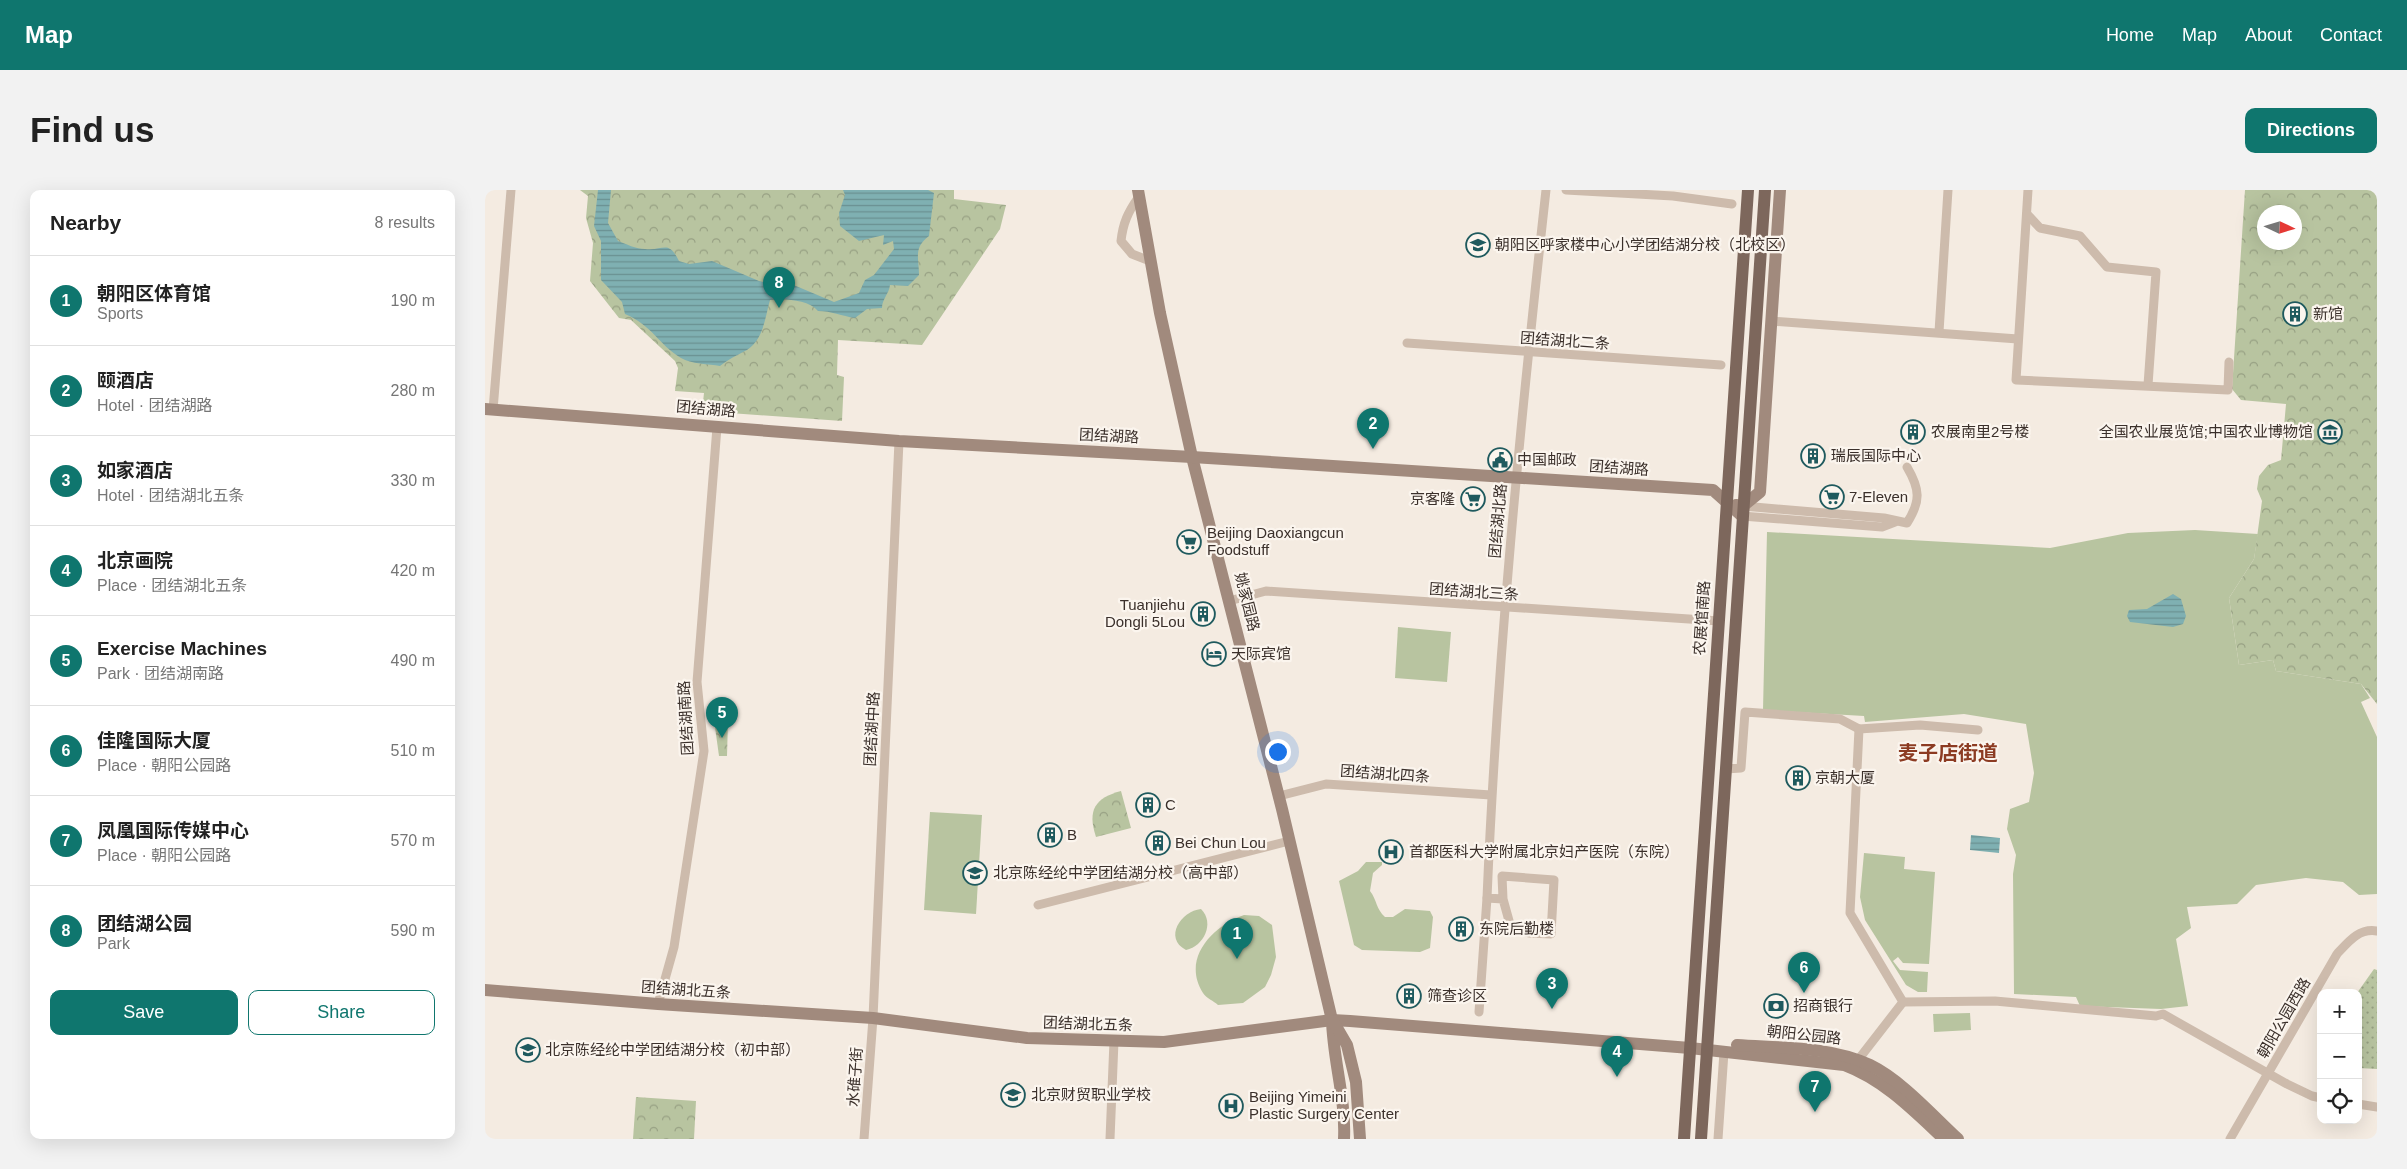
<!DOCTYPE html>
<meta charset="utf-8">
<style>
body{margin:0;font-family:Helvetica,"Noto Sans SC",sans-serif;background:#f2f2f2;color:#222}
.controls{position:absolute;right:15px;bottom:15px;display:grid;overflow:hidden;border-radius:10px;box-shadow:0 5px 20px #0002}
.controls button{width:45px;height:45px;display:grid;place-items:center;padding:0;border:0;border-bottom:1px solid #e0e0e0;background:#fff;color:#222;font:25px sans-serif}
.compass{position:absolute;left:1772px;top:15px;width:45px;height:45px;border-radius:50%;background:#fff;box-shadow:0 5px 20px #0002;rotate:94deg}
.you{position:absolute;left:792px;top:561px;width:18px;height:18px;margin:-12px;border:4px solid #fff;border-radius:50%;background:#1a73e8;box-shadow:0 0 0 8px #1a73e833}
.badge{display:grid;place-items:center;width:32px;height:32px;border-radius:50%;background:#0f766e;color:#fff;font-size:16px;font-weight:700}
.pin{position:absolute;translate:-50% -41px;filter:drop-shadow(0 1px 2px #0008)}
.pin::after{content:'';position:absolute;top:26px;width:18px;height:15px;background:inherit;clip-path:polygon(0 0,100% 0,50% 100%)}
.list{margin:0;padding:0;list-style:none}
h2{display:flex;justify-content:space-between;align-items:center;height:65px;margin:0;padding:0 20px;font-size:21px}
h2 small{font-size:16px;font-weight:400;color:#767676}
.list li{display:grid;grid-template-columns:32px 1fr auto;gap:15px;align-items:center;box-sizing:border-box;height:90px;padding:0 20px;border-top:1px solid #e0e0e0}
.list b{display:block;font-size:19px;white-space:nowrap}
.list p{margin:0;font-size:16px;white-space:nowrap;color:#767676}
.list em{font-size:16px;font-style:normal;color:#767676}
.actions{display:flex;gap:10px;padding:15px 20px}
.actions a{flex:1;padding:11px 0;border:1px solid #0f766e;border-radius:10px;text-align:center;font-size:18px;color:#0f766e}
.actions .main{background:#0f766e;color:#fff}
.icon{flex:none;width:28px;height:28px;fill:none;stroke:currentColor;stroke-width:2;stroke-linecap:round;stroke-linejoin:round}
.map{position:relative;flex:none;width:1892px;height:949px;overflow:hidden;border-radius:10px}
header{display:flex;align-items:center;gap:30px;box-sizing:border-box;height:70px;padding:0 25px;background:#0f766e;color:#fff}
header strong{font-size:24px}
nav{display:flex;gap:28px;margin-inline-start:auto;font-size:18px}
.intro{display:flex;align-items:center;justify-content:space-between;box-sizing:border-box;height:120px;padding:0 30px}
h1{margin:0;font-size:35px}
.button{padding:12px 22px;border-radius:10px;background:#0f766e;color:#fff;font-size:18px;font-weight:700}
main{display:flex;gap:30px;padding:0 30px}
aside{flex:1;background:#fff;border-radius:10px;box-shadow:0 5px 20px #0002}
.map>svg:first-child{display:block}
.grass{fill:#b8c4a0}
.forest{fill:url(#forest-crowns);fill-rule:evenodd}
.garden{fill:url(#garden-dots)}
.water{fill:url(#water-rules)}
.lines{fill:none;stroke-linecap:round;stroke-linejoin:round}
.street{stroke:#cdbbac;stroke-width:9}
.secondary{stroke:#a18a7d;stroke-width:12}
.primary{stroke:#7d675c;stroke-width:12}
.labels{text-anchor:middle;stroke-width:4.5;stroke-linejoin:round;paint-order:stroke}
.poi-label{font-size:15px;fill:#3b302b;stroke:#fbf5ee;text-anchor:start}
.street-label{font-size:15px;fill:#3b302b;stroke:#fbf5ee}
.district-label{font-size:20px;font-weight:bold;fill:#8c3b22;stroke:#fbf5ee}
</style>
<header>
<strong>Map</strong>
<nav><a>Home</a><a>Map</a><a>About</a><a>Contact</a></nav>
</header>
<div class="intro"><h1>Find us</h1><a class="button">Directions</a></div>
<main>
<aside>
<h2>Nearby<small>8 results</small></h2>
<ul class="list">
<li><span class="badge">1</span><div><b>朝阳区体育馆</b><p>Sports</p></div><em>190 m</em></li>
<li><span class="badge">2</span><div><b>颐酒店</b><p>Hotel · 团结湖路</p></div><em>280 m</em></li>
<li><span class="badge">3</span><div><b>如家酒店</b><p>Hotel · 团结湖北五条</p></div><em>330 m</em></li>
<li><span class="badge">4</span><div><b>北京画院</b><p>Place · 团结湖北五条</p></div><em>420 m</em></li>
<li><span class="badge">5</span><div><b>Exercise Machines</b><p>Park · 团结湖南路</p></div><em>490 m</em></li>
<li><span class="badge">6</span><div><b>佳隆国际大厦</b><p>Place · 朝阳公园路</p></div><em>510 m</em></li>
<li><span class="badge">7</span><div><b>凤凰国际传媒中心</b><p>Place · 朝阳公园路</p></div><em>570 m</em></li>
<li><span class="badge">8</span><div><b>团结湖公园</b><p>Park</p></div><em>590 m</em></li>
</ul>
<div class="actions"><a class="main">Save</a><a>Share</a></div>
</aside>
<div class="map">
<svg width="1892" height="949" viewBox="0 0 1892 949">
<defs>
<pattern id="forest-crowns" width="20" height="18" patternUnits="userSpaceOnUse" patternTransform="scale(1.25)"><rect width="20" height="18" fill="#b8c4a0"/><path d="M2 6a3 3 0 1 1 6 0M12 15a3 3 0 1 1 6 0" fill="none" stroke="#97a083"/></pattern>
<pattern id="garden-dots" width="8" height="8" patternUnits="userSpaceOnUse" patternTransform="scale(1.25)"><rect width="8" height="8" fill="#b8c4a0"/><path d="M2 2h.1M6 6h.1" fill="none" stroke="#97a083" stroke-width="1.8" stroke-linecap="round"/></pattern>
<pattern id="water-rules" width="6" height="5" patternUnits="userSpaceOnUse" patternTransform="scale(1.25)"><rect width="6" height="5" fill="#7fb0b2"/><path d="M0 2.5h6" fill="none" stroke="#699091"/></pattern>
</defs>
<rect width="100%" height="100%" fill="#f4ebe1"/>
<g class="grass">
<polygon points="1710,340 1773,344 1769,369 1744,408 1754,475 1788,470 1791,481 1876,494 1885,508 1876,512 1892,547 1892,704 1874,705 1858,692 1821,688 1771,695 1752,714 1702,717 1706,738 1691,749 1703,816 1676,819 1595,816 1591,807 1529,804 1528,684 1531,665 1522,639 1525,619 1544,612 1549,583 1541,534 1479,524 1380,532 1379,526 1278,520 1282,342 1565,358 1643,343"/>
<polygon points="913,437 966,442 962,492 910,488"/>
<polygon points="445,622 497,625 491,724 439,720"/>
<polygon points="1379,663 1420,667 1419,679 1450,682 1444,774 1418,773 1413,767 1408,771 1415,780 1443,782 1442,802 1433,802 1421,795 1380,730 1375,707"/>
<path d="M 881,672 L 897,672 L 897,675 L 888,683 L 885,701 C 892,710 891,719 900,727 L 908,727 L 920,719 L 945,721 L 948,727 L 945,758 L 935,762 L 877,760 L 869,755 L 854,691 L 873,681 Z"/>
<path d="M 716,719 C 730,733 719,756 701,760 C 678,748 696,721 716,719 Z"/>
<path d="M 759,725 L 774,726 L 787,735 L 791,767 L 786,785 L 780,797 L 758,813 L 733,815 C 729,811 721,808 718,803 C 696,768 728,736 759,725 Z"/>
<polygon points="1485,823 1486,840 1449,842 1448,824"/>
</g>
<g class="forest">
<polygon points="95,0 469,0 469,9 521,15 515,39 437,155 353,150 352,185 359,187 357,231 217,221 219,203 190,201 193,178 190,171 146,130 134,128 105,91 108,53 101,28 103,6"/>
<path d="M 1760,0 L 1892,0 L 1892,514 L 1876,494 L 1791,481 L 1788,470 L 1754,475 L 1744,408 L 1769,369 L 1777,311 L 1772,299 L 1774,286 L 1783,275 L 1796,270 L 1801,214 L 1756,210 L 1747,199 ZM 1780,22 L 1810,22 L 1810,52 L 1780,52 Z"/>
<polygon points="229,530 243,531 242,566 234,566"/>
<path d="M 636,601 L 646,638 L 611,647 C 602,620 610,608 636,601 Z"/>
<polygon points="151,907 211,911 209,949 148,949"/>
</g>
<polygon class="garden" points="1889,779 1892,780 1892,879 1873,878 1872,803"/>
<g class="water">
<path d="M 113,0 L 126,0 L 123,33 L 133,51 C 141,54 151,59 160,59 C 179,61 183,49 194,71 L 204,74 L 227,71 L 274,91 L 295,96 L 311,96 L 349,112 L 374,103 L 380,90 L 389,85 L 409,59 L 408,51 L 398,55 L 399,45 L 374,51 L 355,36 L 354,23 L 360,5 L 358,0 L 443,0 L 449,3 L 444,46 C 428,58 434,68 434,85 L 423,96 L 405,95 C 404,104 397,109 397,118 L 382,119 L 370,128 C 357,126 346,121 333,121 C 323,109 299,109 285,110 C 280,127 279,149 262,160 C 252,165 244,169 235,176 C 224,174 206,174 196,168 C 173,154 168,136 140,124 L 137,112 L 116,90 L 116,51 L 109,36 Z"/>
<polygon points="1688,404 1696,409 1701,426 1698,434 1688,437 1645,432 1642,426 1644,420 1662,419"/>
<polygon points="1486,645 1515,648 1514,663 1485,660"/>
</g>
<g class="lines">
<g class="street">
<polyline points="1081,0 1188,6 1247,14"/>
<polyline points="1543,0 1531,190 1743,200 1744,172"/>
<path d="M 653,8 C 643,22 638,33 636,51 L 647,64 L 665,71"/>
<polyline points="1542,24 1555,38 1595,46 1622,77 1671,82 1663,195"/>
<polyline points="1286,131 1533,149"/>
<polyline points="1454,142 1463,0"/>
<polyline points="922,153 1236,175"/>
<polyline points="8,220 26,0"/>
<path d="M 1258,316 L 1399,328 L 1422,333 C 1436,311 1435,299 1422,277"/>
<polyline points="1257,326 1397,337 1410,332"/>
<polyline points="744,411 781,401 1234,431"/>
<polyline points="1241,579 1256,578 1260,522 1355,529 1374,539"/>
<polyline points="794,606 841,594 1006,605"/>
<path d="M 1018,709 L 1017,686 L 1069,690 L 1066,744 L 1044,743 L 1026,738 L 1018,709 L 1002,708 C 1012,471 1035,235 1061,0"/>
<polyline points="553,715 804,651"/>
<polyline points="1418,812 1510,811 1671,826 1678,824 1802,894 1827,906 1836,908"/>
<polyline points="173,814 189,757 219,561 212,492 232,237"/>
<polyline points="994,822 1002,708"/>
<polyline points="1373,870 1418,812 1365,723 1374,539 1435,535 1493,540"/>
<polyline points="1873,914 1892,917"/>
<polyline points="379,949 388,828 414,251"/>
<polyline points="625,949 629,851"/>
<polyline points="1233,949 1239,862"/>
<path d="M 1745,949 L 1852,764 C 1864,751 1874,738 1892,741"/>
</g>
<g class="secondary">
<path d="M 653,0 L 675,123 L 707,267 L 797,619 L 847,830 C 848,870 861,909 859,949"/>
<polyline points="0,219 414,251 707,267 1228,300 1257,326"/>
<polyline points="1251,315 1258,316 1275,302 1295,0"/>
<path d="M 0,800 L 173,814 L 388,828 L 542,848 L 679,852 L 847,830 L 865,831 L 1205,858 L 1359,875 C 1399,890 1428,920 1459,949"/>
<polyline points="848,831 862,855 871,892 875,949"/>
<path d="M 1252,855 C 1295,858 1345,856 1385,875 C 1416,890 1447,925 1473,949"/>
</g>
<g class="primary">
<polyline points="1199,949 1263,0"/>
<polyline points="1216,949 1280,0"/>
</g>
</g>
<defs>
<g id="school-ring" transform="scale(1.25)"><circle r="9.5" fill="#fbf5ee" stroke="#1f5a5e" stroke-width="1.5"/><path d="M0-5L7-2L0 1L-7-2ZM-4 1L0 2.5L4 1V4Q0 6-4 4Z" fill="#1f5a5e"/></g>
<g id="building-ring" transform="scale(1.25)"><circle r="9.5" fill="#fbf5ee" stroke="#1f5a5e" stroke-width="1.5"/><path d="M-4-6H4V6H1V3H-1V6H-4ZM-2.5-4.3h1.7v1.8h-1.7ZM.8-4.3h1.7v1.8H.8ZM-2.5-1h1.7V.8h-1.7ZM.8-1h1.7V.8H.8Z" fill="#1f5a5e"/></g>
<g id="museum-ring" transform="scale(1.25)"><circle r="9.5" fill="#fbf5ee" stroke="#1f5a5e" stroke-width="1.5"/><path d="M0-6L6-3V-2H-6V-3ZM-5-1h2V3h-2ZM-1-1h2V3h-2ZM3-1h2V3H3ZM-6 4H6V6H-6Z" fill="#1f5a5e"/></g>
<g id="civic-ring" transform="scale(1.25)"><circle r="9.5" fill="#fbf5ee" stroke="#1f5a5e" stroke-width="1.5"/><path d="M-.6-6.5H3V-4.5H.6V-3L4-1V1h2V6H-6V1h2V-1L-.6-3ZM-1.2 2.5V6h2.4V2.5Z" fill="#1f5a5e"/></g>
<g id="supermarket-ring" transform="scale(1.25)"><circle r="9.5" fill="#fbf5ee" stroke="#1f5a5e" stroke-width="1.5"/><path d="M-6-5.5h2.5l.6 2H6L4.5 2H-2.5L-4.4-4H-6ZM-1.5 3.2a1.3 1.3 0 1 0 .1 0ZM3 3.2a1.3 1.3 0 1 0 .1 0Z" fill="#1f5a5e"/></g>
<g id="hotel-ring" transform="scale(1.25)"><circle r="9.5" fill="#fbf5ee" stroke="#1f5a5e" stroke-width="1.5"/><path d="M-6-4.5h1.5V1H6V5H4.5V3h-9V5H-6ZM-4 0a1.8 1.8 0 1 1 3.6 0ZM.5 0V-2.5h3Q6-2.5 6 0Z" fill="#1f5a5e"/></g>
<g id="hospital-ring" transform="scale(1.25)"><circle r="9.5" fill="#fbf5ee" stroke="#1f5a5e" stroke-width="1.5"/><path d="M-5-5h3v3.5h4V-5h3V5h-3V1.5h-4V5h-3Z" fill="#1f5a5e"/></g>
<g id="bank-ring" transform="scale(1.25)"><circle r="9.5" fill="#fbf5ee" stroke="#1f5a5e" stroke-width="1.5"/><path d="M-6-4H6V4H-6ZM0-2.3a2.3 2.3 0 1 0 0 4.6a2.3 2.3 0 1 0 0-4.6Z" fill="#1f5a5e"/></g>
</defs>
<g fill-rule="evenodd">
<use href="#school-ring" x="993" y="55"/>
<use href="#building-ring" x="1810" y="124"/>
<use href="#building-ring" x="1428" y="242"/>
<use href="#museum-ring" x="1845" y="242"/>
<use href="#building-ring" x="1328" y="266"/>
<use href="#civic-ring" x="1015" y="270"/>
<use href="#supermarket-ring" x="1347" y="307"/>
<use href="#supermarket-ring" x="988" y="309"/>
<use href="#supermarket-ring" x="704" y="352"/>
<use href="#building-ring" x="718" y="424"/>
<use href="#hotel-ring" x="729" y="464"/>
<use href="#building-ring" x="1313" y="588"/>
<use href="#building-ring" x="663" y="615"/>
<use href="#building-ring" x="565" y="645"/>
<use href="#building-ring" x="673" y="653"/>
<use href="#hospital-ring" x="906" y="662"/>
<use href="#school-ring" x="490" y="683"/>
<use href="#building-ring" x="976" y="739"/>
<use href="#building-ring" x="924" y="806"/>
<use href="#bank-ring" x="1291" y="816"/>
<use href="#school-ring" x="43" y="860"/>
<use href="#school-ring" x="528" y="905"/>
<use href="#hospital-ring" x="746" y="916"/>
</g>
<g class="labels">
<g class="poi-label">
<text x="1010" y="60">朝阳区呼家楼中心小学团结湖分校（北校区）</text>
<text x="1828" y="129">新馆</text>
<text x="1446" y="247">农展南里2号楼</text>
<text x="1828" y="247" text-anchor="end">全国农业展览馆;中国农业博物馆</text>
<text x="1346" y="271">瑞辰国际中心</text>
<text x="1032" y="275">中国邮政</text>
<text x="1364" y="312">7-Eleven</text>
<text x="970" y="314" text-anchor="end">京客隆</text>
<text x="722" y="348">Beijing Daoxiangcun<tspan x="722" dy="17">Foodstuff</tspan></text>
<text x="700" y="420" text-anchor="end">Tuanjiehu<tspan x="700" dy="17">Dongli 5Lou</tspan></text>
<text x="746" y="469">天际宾馆</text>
<text x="1330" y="593">京朝大厦</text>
<text x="680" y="620">C</text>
<text x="582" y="650">B</text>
<text x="690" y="658">Bei Chun Lou</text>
<text x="924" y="667">首都医科大学附属北京妇产医院（东院）</text>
<text x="508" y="688">北京陈经纶中学团结湖分校（高中部）</text>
<text x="994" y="744">东院后勤楼</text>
<text x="942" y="811">筛查诊区</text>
<text x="1308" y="821">招商银行</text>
<text x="60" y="865">北京陈经纶中学团结湖分校（初中部）</text>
<text x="546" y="910">北京财贸职业学校</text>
<text x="764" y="912">Beijing Yimeini<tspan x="764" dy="17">Plastic Surgery Center</tspan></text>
</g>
<g class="street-label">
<text transform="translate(1080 151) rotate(4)" y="5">团结湖北二条</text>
<text transform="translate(221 219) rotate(5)" y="5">团结湖路</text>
<text transform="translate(624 246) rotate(3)" y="5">团结湖路</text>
<text transform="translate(1134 278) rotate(4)" y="5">团结湖路</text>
<text transform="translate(1013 331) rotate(-85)" y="5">团结湖北路</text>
<text transform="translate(989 402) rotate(4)" y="5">团结湖北三条</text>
<text transform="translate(762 412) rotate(76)" y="5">姚家园路</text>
<text transform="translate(1217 428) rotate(-86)" y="5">农展馆南路</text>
<text transform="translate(201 528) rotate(-93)" y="5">团结湖南路</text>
<text transform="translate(387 539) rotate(-87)" y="5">团结湖中路</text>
<text transform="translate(900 584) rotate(4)" y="5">团结湖北四条</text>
<text transform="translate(201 800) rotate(4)" y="5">团结湖北五条</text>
<text transform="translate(1799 828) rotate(-60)" y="5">朝阳公园西路</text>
<text transform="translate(603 834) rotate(2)" y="5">团结湖北五条</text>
<text transform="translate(1319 845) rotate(6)" y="5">朝阳公园路</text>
<text transform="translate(370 887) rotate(-86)" y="5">水碓子街</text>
</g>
<g class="district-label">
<text x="1463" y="570">麦子店街道</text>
</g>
</g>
</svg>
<div class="controls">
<button>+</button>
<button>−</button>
<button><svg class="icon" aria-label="locate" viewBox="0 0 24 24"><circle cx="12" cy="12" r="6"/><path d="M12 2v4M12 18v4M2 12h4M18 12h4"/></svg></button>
</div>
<svg class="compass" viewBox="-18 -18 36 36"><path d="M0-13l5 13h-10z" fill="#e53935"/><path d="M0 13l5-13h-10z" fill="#767676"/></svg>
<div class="you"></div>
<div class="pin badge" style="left:752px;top:769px">1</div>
<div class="pin badge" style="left:888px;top:259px">2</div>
<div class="pin badge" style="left:1067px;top:819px">3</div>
<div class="pin badge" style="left:1132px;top:887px">4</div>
<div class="pin badge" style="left:237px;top:548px">5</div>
<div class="pin badge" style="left:1319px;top:803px">6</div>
<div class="pin badge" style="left:1330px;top:922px">7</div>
<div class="pin badge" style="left:294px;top:118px">8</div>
</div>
</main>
